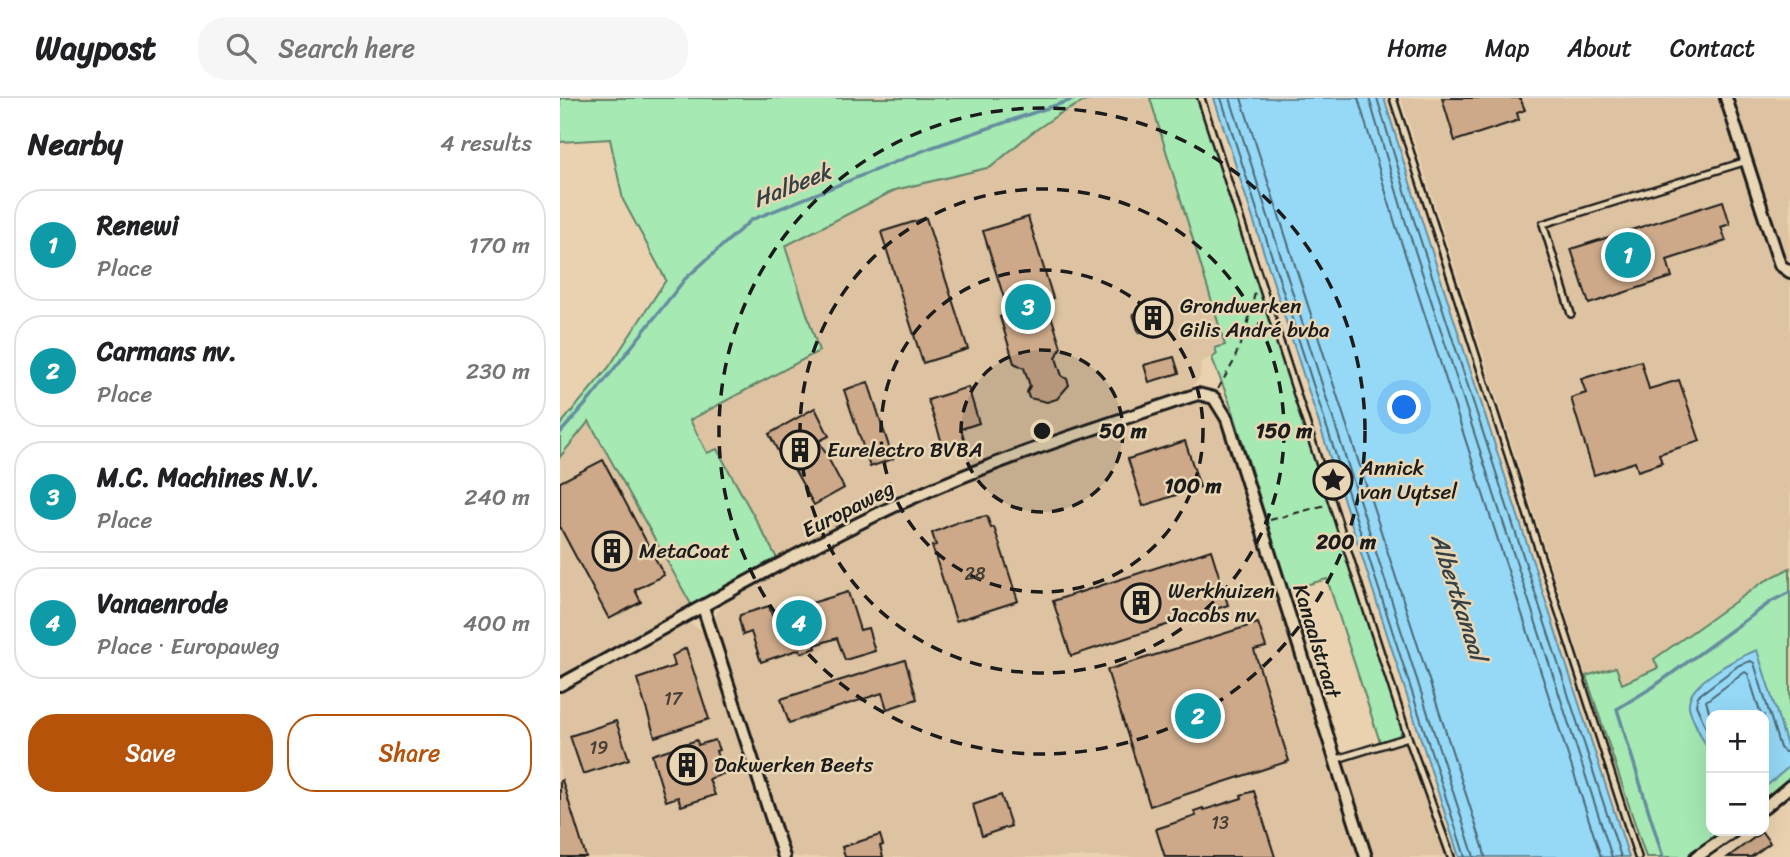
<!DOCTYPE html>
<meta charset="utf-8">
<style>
body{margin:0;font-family:Sriracha,sans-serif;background:#f6f6f6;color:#202124}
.controls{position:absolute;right:21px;bottom:21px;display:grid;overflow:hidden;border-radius:14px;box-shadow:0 7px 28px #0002}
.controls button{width:63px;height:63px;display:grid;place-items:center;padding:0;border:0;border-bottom:2px solid #e0e0e0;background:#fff;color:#202124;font:35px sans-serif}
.you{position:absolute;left:845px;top:310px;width:24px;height:24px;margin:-18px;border:5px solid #fff;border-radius:50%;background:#1a73e8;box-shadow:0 0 0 10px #1a73e833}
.badge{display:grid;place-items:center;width:46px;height:46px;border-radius:50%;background:#b45309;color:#fff;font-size:23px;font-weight:700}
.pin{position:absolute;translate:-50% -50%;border:4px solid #fff;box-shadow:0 2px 7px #0006}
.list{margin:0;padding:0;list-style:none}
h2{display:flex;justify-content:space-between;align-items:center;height:91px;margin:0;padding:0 28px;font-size:30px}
h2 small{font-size:23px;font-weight:400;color:#757577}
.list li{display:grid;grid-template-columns:46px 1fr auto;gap:21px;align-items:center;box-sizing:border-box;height:112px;margin:0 14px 14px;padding:0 14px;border:2px solid #e0e0e0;border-radius:28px}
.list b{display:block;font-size:26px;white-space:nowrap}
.list p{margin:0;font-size:23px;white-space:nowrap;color:#757577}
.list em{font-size:23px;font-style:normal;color:#757577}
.actions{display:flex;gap:14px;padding:21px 28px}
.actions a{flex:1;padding:16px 0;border:2px solid #b45309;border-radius:28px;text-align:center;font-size:24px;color:#b45309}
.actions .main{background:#b45309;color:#fff}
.icon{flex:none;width:38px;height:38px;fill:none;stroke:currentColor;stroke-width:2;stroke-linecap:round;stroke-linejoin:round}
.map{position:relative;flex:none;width:1230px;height:759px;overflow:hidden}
header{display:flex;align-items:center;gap:42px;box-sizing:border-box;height:98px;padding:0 35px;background:#fff;border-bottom:2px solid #e0e0e0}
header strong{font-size:33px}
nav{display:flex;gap:38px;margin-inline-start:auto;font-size:24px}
.search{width:490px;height:63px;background:#f6f6f6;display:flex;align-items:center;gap:18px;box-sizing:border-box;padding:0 24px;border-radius:28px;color:#757577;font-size:26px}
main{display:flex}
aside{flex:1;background:#fff}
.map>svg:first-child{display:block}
.built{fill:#ddc3a1}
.green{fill:#a6e9b3;stroke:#618268;stroke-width:2}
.water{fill:#95d9f7;stroke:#658d9f;stroke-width:2}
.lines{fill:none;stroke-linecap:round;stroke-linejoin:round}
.shore{stroke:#4c6874;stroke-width:2}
.stream{stroke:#658d9f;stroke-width:3.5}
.building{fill:#cda989;stroke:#1c1c1c;stroke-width:2}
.lane-casing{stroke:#1c1c1c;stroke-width:10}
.street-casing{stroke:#1c1c1c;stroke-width:16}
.path{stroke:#1c1c1c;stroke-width:2;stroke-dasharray:7 5;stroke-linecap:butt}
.lane{stroke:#e9d6b4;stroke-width:5}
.street{stroke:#e9d6b4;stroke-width:10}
.ring{fill:none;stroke:#1c1c1c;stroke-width:3.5;stroke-dasharray:12 9}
.labels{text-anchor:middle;stroke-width:5;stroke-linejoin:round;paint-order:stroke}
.number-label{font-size:18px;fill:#483f37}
.poi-label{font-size:21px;fill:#1c1c1c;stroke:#e9d6b4;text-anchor:start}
.street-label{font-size:21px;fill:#1c1c1c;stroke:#e9d6b4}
.water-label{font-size:23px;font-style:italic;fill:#344248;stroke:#e9d6b4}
.centre{fill:#1c1c1c;stroke:#e9d6b4;stroke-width:3.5}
.ring-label{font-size:21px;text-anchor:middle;font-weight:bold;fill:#1c1c1c;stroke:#e9d6b4;stroke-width:5;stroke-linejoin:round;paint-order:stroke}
</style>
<header>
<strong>Waypost</strong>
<div class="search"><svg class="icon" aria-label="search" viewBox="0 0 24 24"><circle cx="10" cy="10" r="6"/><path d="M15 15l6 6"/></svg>Search here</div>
<nav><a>Home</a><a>Map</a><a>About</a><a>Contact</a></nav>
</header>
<main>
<aside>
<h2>Nearby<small>4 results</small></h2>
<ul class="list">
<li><span class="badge" style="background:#0f9aa8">1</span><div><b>Renewi</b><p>Place</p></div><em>170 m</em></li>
<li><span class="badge" style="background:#0f9aa8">2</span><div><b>Carmans nv.</b><p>Place</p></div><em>230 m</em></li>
<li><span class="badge" style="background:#0f9aa8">3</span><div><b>M.C. Machines N.V.</b><p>Place</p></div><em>240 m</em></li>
<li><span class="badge" style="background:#0f9aa8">4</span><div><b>Vanaenrode</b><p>Place · Europaweg</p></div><em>400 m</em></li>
</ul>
<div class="actions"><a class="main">Save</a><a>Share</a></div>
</aside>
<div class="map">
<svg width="1230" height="759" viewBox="0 0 1230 759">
<rect width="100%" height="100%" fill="#ead2b0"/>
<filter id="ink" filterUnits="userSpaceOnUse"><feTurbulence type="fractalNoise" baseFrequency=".0143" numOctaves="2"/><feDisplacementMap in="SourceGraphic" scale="14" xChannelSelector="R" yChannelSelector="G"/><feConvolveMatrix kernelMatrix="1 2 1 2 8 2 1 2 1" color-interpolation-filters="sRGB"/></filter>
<g filter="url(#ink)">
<g class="built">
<polygon points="540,0 590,0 665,247 655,250 657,256 641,264 640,280 628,293 475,344 394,375 339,400 218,462 157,351 148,356 130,322 259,253 225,148 335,92 431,69 470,36 499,16 523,4"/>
<polygon points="841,0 1230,0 1230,470 1203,484 1094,561 1098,570 1061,586 1056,569 1026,578"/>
<polygon points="637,303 653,309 659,320 770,667 838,645 846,646 887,759 230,759 155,526 156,517 162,507 302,431 407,383 469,358"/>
<polygon points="29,322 132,508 0,579 0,359"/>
<polygon points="131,526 143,533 149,545 217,759 0,759 0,592 121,527"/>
</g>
<g class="green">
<polygon points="0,0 540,0 523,4 499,16 470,36 431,69 335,92 225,148 259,253 130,322 147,355 157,351 218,462 132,508 29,323 0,359 0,327 49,269 106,182 63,102 50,41 0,44"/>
<polygon points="590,0 639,0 842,631 840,638 820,644 767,481 728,492 673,313 652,260 657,256 655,250 665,247"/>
<polygon points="1230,470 1230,680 1204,701 1204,617 1151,617 1151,733 1164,733 1128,759 1086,759 1026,578 1056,569 1062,586 1098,570 1094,561 1203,484"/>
</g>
<g class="water">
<polygon points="654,0 824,0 860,117 1069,759 899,759"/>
<path d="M 1197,552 L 1230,657 L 1230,668 L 1204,690 L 1204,617 L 1151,617 L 1151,658 C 1145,644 1131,622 1129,608 C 1126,585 1179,559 1197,552 Z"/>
</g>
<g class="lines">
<g class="shore">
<polyline points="661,0 905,759"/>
<polyline points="670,0 914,759"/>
<polyline points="681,0 923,749 925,759"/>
<polyline points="798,0 835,125 1041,759"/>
<polyline points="809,0 845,122 1052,759"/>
<polyline points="817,0 853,119 1061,759"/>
<polyline points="1151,620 1146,603 1185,574 1188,576 1201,617"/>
<polyline points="1151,641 1136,607 1138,598 1179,567 1191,563 1194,565 1220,650 1225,654 1230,654"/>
</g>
<g class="stream">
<polyline points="0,335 31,300 125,181 191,122 370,50 517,0"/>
<polyline points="1103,759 1057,611 1093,589 1212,503 1230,494"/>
</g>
</g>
<g class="building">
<polygon points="882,0 960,0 965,12 957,15 959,22 895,43"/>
<polygon points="1163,103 1170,126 1161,129 1166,143 1107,162 1112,179 1029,206 1011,151"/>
<polygon points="468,119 493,200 486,202 501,249 496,260 502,278 507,281 509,287 497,301 487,304 469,300 467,294 470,288 464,270 454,265 440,219 449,216 423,133"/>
<polygon points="366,120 408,251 363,265 321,134"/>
<polygon points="606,205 613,224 579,235 573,216"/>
<polygon points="614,259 619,275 589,284 584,267"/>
<polygon points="1081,263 1089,291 1119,282 1140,343 1099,356 1102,365 1078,373 1075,364 1034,377 1011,300 1026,295 1021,281"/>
<polygon points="308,284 333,361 310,369 284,292"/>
<polygon points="408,289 419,325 401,331 405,344 384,351 368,302"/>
<polygon points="255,310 269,338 259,343 284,390 254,407 228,360 223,363 209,336"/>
<polygon points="625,343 640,389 583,408 568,361"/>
<polygon points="43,362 104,477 75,492 81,504 49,521 0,429 0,384"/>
<polygon points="427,418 431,430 434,429 458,503 396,523 372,448 376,447 372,435 398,424"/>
<polygon points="651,452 668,507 511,558 493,503"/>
<polygon points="288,494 300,532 308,530 315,553 285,562 277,540 255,547 256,550 241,555 240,551 201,564 191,534 183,537 179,521 180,517 209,508 212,517"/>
<polygon points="698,525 706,549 694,552 729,663 590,708 547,572"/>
<polygon points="126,550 149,621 95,639 77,581 115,568 112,558"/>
<polygon points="345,562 357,601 327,611 322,595 229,625 221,601"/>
<polygon points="56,623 69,661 23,676 10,638"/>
<polygon points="137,642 138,647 155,642 159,652 156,653 163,676 149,681 155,697 121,708 118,699 106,703 92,657"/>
<polygon points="2,682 26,759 0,759 0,683"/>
<polygon points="694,693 715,759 605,759 596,731 636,718 634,713 643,710 644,712 682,700 681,697"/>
<polygon points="441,697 451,728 422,738 413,707"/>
<polygon points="1202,734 1210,745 1191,759 1168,759"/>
<polygon points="320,737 323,747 320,748 323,759 285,759 282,749"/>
</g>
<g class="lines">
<g class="lane-casing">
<g id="lane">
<polyline points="641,0 848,639 774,662"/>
<polyline points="833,0 1078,759"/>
<polyline points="1011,216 983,126 1187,63"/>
<polyline points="848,639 891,759"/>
</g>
</g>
<g class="street-casing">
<g id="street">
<polyline points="1166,0 1220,167 1230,174"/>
<polyline points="143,509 224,759"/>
<path d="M 0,587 C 114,525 226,459 343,404 C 439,360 539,329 638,296 L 654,300 L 667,321 L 806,759"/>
<polyline points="1204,710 1230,688"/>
<polyline points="1136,759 1174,733"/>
</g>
</g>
<g class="path">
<polyline points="658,291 673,265 687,228 695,195"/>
<polyline points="710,422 766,407"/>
</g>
<use href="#lane" class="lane"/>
<use href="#street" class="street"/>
</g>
</g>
<circle cx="482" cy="333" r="81" fill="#1c1c1c" fill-opacity=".12"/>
<g class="ring">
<circle cx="482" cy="333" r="81"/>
<circle cx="482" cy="333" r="161"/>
<circle cx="482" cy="333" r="242"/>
<circle cx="482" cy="333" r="323"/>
</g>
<defs>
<g id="building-ring" transform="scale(2.0125)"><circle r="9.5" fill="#e9d6b4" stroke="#1c1c1c" stroke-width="1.5"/><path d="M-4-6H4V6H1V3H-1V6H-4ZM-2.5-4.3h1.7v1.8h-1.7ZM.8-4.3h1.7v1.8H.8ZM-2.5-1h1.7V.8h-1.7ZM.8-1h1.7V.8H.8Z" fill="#1c1c1c"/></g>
<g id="sight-ring" transform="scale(2.0125)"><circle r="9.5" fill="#e9d6b4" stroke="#1c1c1c" stroke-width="1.5"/><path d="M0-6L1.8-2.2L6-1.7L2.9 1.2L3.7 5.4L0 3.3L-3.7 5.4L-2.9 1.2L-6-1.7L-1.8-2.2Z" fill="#1c1c1c"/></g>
</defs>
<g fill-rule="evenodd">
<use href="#building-ring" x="593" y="220"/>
<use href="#building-ring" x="240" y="352"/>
<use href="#sight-ring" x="773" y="382"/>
<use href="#building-ring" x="52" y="453"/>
<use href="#building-ring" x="581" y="505"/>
<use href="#building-ring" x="127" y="667"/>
</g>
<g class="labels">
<g class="number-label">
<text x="415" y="482">28</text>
<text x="113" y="607">17</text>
<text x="39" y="656">19</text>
<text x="660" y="731">13</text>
</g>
<g class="poi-label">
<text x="620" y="215">Grondwerken<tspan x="620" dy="24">Gilis André bvba</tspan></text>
<text x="267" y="359">Eurelectro BVBA</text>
<text x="800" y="377">Annick<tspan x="800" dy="24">van Uytsel</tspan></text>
<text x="79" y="460">MetaCoat</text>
<text x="608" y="500">Werkhuizen<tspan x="608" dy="24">Jacobs nv</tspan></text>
<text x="154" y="674">Dakwerken Beets</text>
</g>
<g class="street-label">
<text transform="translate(288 411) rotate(-27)" y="7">Europaweg</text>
<text transform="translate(757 543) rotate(73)" y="7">Kanaalstraat</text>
</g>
<g class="water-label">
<text transform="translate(232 87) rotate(-22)" y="8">Halbeek</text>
<text transform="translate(899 499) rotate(72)" y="8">Albertkanaal</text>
</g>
</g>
<circle cx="482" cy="333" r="10" class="centre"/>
<g class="ring-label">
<text x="563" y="340">50 m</text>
<text x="724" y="340">150 m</text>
<text x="633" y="395">100 m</text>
<text x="786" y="451">200 m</text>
</g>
</svg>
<div class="controls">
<button>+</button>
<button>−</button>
</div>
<div class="you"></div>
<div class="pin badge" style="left:1068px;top:157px;background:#0f9aa8">1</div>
<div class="pin badge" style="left:638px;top:618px;background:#0f9aa8">2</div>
<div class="pin badge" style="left:468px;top:209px;background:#0f9aa8">3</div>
<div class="pin badge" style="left:239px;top:525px;background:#0f9aa8">4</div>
</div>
</main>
